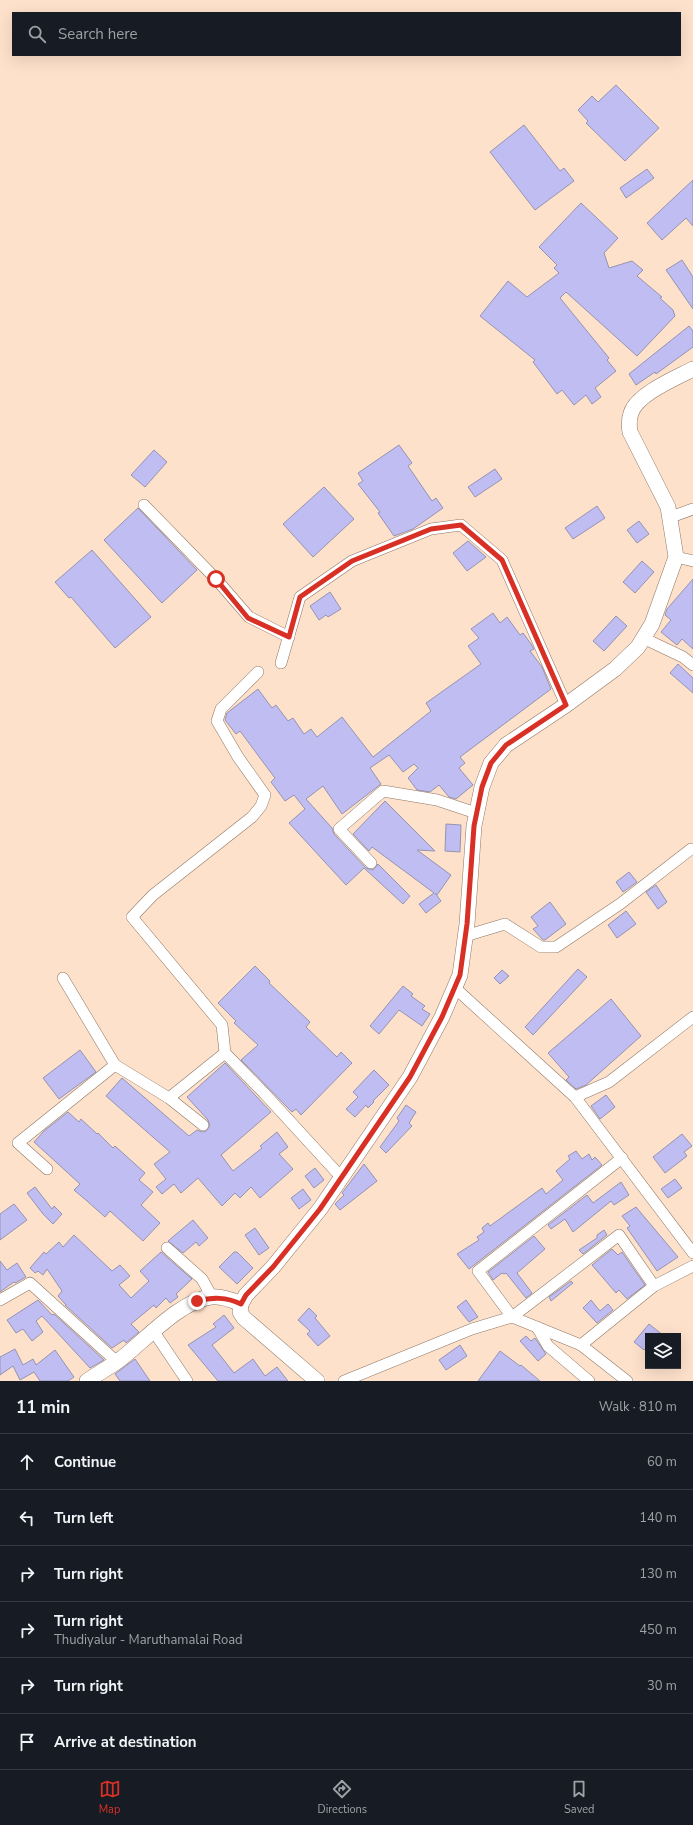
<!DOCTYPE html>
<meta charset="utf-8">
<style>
body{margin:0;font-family:"Nunito Sans",sans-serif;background:#242831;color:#f1f3f6}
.controls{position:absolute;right:12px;bottom:12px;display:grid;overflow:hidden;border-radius:0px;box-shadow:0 4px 16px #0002}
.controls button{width:36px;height:36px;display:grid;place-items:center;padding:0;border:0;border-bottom:1px solid #363941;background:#171b24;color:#f1f3f6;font:20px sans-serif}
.stop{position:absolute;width:12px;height:12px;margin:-9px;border:3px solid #d93025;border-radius:50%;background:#fff}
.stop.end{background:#d93025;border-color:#fff;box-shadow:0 1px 4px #0008}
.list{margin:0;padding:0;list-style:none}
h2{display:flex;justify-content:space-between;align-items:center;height:52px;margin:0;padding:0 16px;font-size:17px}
h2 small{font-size:13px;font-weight:400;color:#9ea1a6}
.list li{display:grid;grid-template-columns:26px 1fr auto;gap:12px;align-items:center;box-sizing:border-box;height:56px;padding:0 16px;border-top:1px solid #363941}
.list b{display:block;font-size:15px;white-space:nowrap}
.list p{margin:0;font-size:13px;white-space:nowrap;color:#9ea1a6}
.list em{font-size:13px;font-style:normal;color:#9ea1a6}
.icon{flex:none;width:22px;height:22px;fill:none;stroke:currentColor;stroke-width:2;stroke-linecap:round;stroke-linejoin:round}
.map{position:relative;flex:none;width:693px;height:1381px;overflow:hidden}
.search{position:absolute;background:#171b24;box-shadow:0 4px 16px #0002;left:12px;right:12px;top:12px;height:44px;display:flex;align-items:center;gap:10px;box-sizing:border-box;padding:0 14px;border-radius:0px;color:#9ea1a6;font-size:15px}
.sheet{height:388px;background:#171b24}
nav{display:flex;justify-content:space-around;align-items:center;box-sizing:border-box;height:56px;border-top:1px solid #363941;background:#171b24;font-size:11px;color:#9ea1a6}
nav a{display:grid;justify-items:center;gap:2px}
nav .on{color:#d93025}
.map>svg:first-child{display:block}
.building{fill:#c0bdf2;stroke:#9593b1}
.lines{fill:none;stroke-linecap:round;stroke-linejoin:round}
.street-casing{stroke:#8f7662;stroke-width:12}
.secondary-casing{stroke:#8f7662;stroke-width:16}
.street{stroke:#fff;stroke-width:11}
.secondary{stroke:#fff;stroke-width:15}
.route{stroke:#d93025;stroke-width:5}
</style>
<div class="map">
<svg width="693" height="1381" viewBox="0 0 693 1381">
<rect width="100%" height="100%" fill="#fee1cb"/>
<g class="building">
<polygon points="616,85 659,128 625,161 586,123 588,121 578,110 592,96 598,102"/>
<polygon points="524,125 560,171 564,168 574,181 535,210 490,152"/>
<polygon points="647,169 654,178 626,198 620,188"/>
<polygon points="693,180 693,226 686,218 662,240 647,223"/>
<polygon points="581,203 618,238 604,253 609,268 632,261 643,270 637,276 662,297 660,298 673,310 675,316 637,356 566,292 560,298 609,358 607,360 616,371 595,388 601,397 592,404 586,395 574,405 562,390 557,394 533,362 535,360 480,316 508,281 527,297 559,273 554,268 557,265 539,247"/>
<polygon points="682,260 693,277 693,309 666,270"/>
<polygon points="689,326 693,331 693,347 656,374 655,372 636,385 629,374"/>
<polygon points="399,445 412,463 408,466 432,501 436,498 443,508 413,529 394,536 378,513 380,512 358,484 363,481 358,473"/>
<polygon points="154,450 167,462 145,487 131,475"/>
<polygon points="495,469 502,479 475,497 468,487"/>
<polygon points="324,487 354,519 313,557 283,524"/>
<polygon points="597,506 605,518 573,539 565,528"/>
<polygon points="138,508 197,570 162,603 104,540"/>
<polygon points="639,521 649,534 637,543 627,530"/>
<polygon points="468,541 486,557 467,571 453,553"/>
<polygon points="92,550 151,617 115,648 71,597 69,598 55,582"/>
<polygon points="642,561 654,572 635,593 623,582"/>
<polygon points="693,579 693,649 682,639 677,645 661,632 671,620 665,615 667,609"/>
<polygon points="330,592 341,609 328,617 326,615 319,620 310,606"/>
<polygon points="493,613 500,623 507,617 520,635 523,633 531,644 534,649 530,651 542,667 551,689 460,757 465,763 459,768 473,785 456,799 449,797 439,785 430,792 417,790 408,778 418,768 414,764 403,772 389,755 370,768 381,784 342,814 323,786 306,799 332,828 334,834 366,868 373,870 378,864 410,896 403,904 364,868 346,885 289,823 305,809 294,795 285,801 271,782 275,778 263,762 240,731 236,734 225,720 227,713 258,689 272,708 276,705 288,721 293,718 304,734 311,729 317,737 342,717 373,757 431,711 426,703 481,664 468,646 479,638 471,629"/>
<polygon points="616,616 627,626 604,651 593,641"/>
<polygon points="678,664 693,678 693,693 670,673"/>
<polygon points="385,801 435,851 417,850 451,875 437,895 435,893 441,901 426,913 419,904 434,893 372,847 369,851 353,834"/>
<polygon points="446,824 461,825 460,852 445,851"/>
<polygon points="629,872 637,882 623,892 616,882"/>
<polygon points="656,885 667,902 658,909 646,892"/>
<polygon points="550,902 566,924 545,940 543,940 533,929 538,926 531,917"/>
<polygon points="626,911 636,924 617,938 608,925"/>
<polygon points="255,966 270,981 269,983 310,1022 306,1027 337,1057 341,1052 352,1063 301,1115 296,1109 292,1112 241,1060 258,1045 234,1023 236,1021 218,1003"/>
<polygon points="578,969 587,977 533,1035 525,1027"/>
<polygon points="502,970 509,976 500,984 494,978"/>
<polygon points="403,986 413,994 411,996 425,1006 422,1009 430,1014 422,1026 399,1010 379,1034 370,1026"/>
<polygon points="611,999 641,1036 586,1085 576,1089 566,1080 569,1077 548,1053"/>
<polygon points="80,1050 96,1072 59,1099 43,1078"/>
<polygon points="225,1063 271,1112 221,1155 233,1171 262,1148 260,1146 277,1132 288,1147 279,1154 293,1169 260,1198 251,1187 240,1198 235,1193 222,1206 198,1178 181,1193 174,1184 162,1194 156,1187 166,1179 154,1164 170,1152 106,1096 122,1078 189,1136 197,1130 202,1132 206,1131 210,1126 208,1120 187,1097"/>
<polygon points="374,1070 389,1085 373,1101 374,1102 368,1108 366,1105 355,1117 346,1109 358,1097 353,1092"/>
<polygon points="606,1095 615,1107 600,1119 591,1106"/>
<polygon points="406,1105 416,1112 409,1123 412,1126 386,1153 380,1147 399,1121 397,1118"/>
<polygon points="68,1112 79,1122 81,1119 97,1134 98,1133 113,1148 115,1146 145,1173 139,1180 153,1192 141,1205 160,1223 143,1241 110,1211 105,1217 87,1201 74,1190 80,1184 34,1142 44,1131"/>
<polygon points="682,1134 692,1146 684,1152 687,1156 665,1173 653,1157"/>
<polygon points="576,1151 582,1159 589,1154 592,1160 595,1157 602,1165 469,1269 457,1254 479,1240 477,1237 484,1232 482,1228 488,1223 490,1226 542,1188 546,1194 563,1180 556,1171 570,1159 568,1156"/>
<polygon points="364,1164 377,1181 340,1210 335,1204 344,1195 342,1193"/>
<polygon points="315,1168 324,1180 314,1188 305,1176"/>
<polygon points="675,1179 682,1188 668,1198 661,1189"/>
<polygon points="621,1182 629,1195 614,1205 611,1201 573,1232 565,1219 551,1229 548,1225 587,1195 593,1203"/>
<polygon points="35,1187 52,1209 54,1206 62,1214 53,1224 43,1214 27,1193"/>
<polygon points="303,1189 311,1200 299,1209 291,1198"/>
<polygon points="14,1204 27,1220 0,1240 0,1214"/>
<polygon points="636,1207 678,1257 657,1271 627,1228 630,1226 622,1216"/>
<polygon points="193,1220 208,1238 199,1246 196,1242 183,1253 168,1241"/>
<polygon points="255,1228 269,1248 259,1255 245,1235"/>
<polygon points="604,1230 607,1235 583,1254 579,1250 597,1238 597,1235"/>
<polygon points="74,1235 112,1271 120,1265 130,1276 119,1285 131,1298 149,1281 140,1271 161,1252 192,1279 176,1294 178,1297 170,1303 166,1298 156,1308 154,1305 131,1324 139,1332 126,1343 124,1340 112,1348 65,1305 66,1305 58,1296 62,1291 47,1269 43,1275 38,1271 35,1273 30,1268 44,1252 46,1254 59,1242 63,1247"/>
<polygon points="534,1236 545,1249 517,1273 532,1293 526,1298 506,1273 504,1274 502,1273 493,1280 488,1272"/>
<polygon points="612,1249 618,1255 622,1252 645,1285 627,1299 619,1290 616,1293 592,1265"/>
<polygon points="234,1252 237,1252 253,1268 237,1284 219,1267"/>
<polygon points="0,1261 7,1270 17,1263 26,1277 15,1283 14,1282 0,1292"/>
<polygon points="571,1281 573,1283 551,1301 549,1297"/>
<polygon points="38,1300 52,1315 54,1314 104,1360 90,1368 42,1316 36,1321 43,1332 32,1341 23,1329 16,1333 7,1320"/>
<polygon points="466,1300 478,1317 469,1322 457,1307"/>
<polygon points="591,1300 600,1311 608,1304 613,1310 597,1323 583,1308"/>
<polygon points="309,1308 317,1316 315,1318 330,1336 318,1346 307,1334 310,1331 298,1320"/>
<polygon points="224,1315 234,1328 212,1345 234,1373 253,1359 265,1376 277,1367 288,1381 218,1381 188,1345 216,1327 213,1324"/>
<polygon points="649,1324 664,1336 648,1336 648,1346 644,1350 634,1342"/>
<polygon points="526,1336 531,1341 535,1338 546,1354 538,1361 520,1341"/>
<polygon points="460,1345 467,1356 446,1370 439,1360"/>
<polygon points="15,1349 23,1365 33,1359 36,1365 55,1350 74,1377 68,1381 40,1381 34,1372 20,1380 13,1366 0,1375 0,1357"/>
<polygon points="500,1351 520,1366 521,1365 540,1381 478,1381"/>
<polygon points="135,1359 150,1381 120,1381 115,1374"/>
</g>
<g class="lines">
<g class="street-casing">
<g id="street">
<polyline points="144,505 216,579 249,617 289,637"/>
<polyline points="671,517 693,509"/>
<polyline points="676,557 693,561"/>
<polyline points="643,638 683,657 693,665"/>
<polyline points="281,663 300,597 352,561 431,529 461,525 502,560 566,705"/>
<polyline points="258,672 221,709 217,721 238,757 265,795 261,806 252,817 153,895 132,917 222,1025 225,1053 264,1093 341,1177"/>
<polyline points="371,863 339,829 383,791 437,800 476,813"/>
<polyline points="465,936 505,924 541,947 556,947 620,904 691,849"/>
<polyline points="63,978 115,1065 169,1098 203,1125"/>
<polyline points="455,988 575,1097 693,1253"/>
<polyline points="575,1097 609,1082 693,1017"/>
<polyline points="169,1098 225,1053"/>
<polyline points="622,1158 478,1271 512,1317 619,1235 654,1286"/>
<polyline points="47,1169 18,1143 115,1065"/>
<polyline points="167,1248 202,1279 212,1297"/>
<polyline points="0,1300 30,1283 117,1362"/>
<polyline points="537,1327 548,1346 589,1381"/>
<polyline points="154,1332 187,1381"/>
<polyline points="581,1345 654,1286 693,1266"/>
<polyline points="344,1381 472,1329 512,1317 581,1345 627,1381"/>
</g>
</g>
<g class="secondary-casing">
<g id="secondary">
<path d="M 87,1381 C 97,1374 108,1368 118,1361 C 144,1342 179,1301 211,1297 C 221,1296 232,1300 241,1304"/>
<path d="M 317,1381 L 244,1318 L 240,1312 L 241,1304 L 246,1295 L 273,1267 L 320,1209 L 410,1077 L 442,1017 L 460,975 L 467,924 L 474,826 L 482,787 L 491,763 L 506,745 L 566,705 L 615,669 L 638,647 L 652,624 L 676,557 L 668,507 L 630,432 C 629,426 629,419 631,413 C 637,394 676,378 693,369"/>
</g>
</g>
<use href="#street" class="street"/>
<use href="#secondary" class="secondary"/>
</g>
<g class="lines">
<path class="route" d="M 197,1301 C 213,1297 226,1297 241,1304 L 246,1295 L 273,1267 L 320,1209 L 410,1077 L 442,1017 L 460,975 L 467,924 L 474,826 L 482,787 L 491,763 L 506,745 L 566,705 L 502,560 L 461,525 L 431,529 L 352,561 L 300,597 L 289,637 L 248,618 L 216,579"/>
</g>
</svg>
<div class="controls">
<button><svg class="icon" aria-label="layers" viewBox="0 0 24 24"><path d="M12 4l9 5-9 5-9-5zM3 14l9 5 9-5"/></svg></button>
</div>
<div class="stop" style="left:216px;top:579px"></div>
<div class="stop end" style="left:197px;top:1301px"></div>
<div class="search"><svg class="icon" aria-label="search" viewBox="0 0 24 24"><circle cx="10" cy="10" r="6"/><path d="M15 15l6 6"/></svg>Search here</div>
</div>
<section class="sheet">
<h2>11 min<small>Walk · 810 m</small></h2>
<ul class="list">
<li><svg class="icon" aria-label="ahead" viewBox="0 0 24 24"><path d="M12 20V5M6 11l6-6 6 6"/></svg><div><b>Continue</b></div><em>60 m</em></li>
<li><svg class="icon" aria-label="left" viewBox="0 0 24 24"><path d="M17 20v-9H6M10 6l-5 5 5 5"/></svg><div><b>Turn left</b></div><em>140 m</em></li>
<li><svg class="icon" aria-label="right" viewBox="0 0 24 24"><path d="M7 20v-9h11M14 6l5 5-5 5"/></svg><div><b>Turn right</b></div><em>130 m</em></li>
<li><svg class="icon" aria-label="right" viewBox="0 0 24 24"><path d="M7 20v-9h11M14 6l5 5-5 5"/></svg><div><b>Turn right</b><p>Thudiyalur - Maruthamalai Road</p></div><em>450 m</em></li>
<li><svg class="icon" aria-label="right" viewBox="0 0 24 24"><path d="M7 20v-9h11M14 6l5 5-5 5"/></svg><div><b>Turn right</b></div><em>30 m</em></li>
<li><svg class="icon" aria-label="arrive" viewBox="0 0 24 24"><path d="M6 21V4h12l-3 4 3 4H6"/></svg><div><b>Arrive at destination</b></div></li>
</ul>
</section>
<nav>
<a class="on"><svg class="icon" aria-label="map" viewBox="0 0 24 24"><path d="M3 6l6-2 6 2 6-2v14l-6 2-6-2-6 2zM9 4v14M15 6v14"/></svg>Map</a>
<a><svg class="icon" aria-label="directions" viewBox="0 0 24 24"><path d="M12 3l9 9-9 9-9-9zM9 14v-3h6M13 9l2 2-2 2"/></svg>Directions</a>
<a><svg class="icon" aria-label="saved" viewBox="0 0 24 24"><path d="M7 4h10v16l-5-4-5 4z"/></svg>Saved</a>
</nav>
